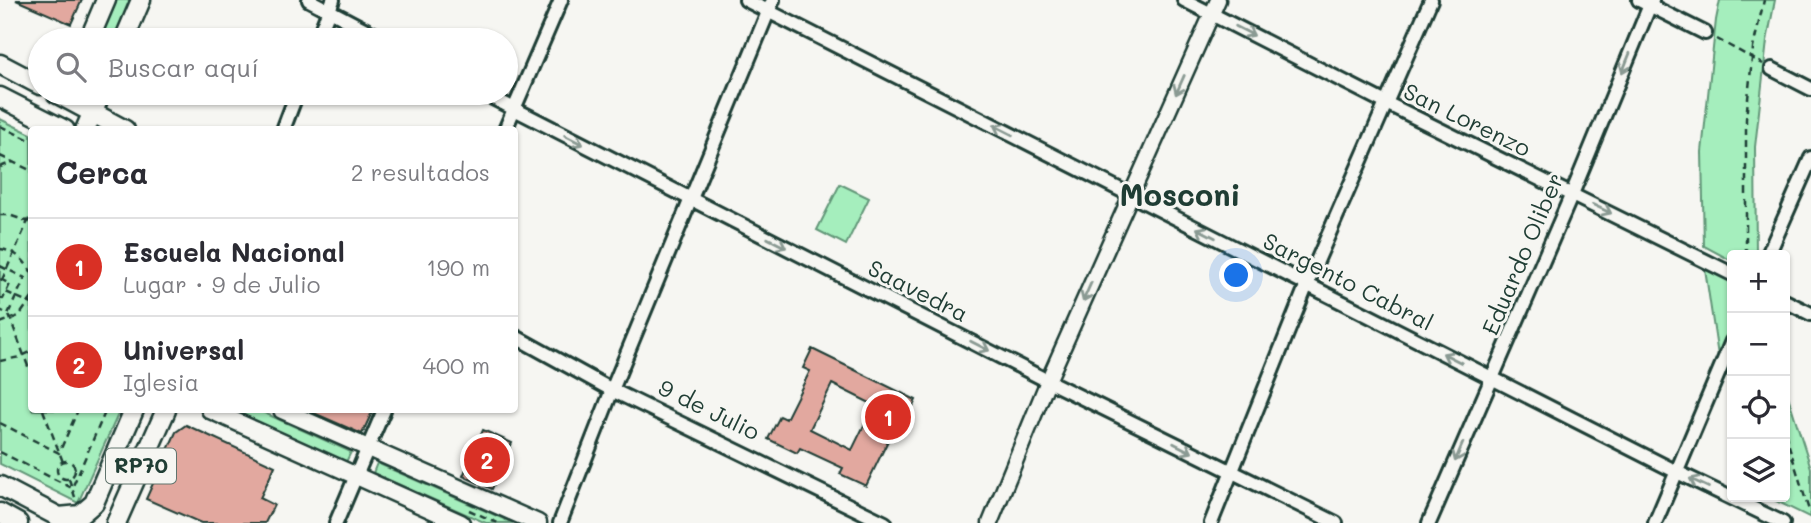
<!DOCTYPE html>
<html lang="es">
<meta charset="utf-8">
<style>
body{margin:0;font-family:Mali,sans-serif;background:#f7f7f7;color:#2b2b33}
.controls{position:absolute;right:21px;bottom:21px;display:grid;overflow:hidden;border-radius:7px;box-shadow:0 2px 5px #0004}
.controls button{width:63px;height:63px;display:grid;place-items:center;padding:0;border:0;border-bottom:2px solid #e1e1e2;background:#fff;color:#2b2b33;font:35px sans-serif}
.you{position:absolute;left:1237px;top:276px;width:24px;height:24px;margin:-18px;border:5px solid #fff;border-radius:50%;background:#1a73e8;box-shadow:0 0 0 10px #1a73e833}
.badge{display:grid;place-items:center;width:46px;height:46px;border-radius:50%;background:#d93025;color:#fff;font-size:23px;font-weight:700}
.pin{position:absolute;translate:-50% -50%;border:4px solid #fff;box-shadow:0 2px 7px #0006}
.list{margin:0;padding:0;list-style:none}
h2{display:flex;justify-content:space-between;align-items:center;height:91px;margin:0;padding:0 28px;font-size:30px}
h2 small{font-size:23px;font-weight:400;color:#7c7c81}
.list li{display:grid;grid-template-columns:46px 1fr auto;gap:21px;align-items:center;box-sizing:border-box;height:98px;padding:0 28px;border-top:2px solid #e1e1e2}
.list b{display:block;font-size:26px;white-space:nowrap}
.list p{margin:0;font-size:23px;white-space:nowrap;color:#7c7c81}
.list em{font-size:23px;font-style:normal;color:#7c7c81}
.icon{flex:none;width:38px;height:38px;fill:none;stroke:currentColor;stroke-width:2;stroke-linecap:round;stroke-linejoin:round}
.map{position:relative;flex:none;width:1811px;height:523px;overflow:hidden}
.search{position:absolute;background:#fff;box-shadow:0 2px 5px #0004;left:28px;top:28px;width:490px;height:77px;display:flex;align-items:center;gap:18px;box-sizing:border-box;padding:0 24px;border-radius:38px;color:#7c7c81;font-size:26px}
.panel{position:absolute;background:#fff;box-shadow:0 2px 5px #0004;left:28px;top:126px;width:490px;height:287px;border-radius:7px}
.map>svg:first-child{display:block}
.green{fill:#a5eebd;stroke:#629678;stroke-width:2}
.building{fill:#e2a89f;stroke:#1f3d34;stroke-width:2;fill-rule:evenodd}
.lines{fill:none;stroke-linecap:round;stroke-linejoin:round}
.minor-casing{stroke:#1f3d34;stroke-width:18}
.tertiary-casing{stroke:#1f3d34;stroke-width:19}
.secondary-casing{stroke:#1f3d34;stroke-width:21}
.primary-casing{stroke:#1f3d34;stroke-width:23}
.path{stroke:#1f3d34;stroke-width:2.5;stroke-dasharray:7 5;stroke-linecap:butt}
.minor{stroke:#f6f6f2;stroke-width:12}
.tertiary{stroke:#f6f6f2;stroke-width:14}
.secondary{stroke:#f6f6f2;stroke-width:16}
.primary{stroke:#f6f6f2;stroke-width:18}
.oneway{stroke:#8a9a93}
.labels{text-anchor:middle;stroke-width:6;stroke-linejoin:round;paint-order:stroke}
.shield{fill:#f6f6f2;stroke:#60746d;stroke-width:2}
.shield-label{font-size:21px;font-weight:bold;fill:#1f3d34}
.street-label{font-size:23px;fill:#1f3d34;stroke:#f6f6f2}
.district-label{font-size:30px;font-weight:bold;fill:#1f3d34;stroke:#f6f6f2}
</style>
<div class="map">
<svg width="1811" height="523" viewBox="0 0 1811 523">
<rect width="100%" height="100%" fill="#f6f6f2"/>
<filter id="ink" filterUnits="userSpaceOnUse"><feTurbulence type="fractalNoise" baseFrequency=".0143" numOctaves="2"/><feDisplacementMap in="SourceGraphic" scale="14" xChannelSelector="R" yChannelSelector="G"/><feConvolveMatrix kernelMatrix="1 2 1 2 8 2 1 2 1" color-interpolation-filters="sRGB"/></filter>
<g filter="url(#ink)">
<g class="green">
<polygon points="116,0 132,0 115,40 98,40"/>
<polygon points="1720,0 1775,0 1767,41 1755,147 1756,255 1732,255 1732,261 1704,246 1702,152 1716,20"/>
<polygon points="0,119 31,134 32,410 120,410 78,503 0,464"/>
<polygon points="840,184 869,198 846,245 817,230"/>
<polygon points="1705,269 1732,281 1732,324 1718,356"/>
<polygon points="1785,387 1811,468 1811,518 1768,497 1785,497"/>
<polygon points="232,410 258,410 351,452 346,462"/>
<polygon points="377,463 513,523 486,523 373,473"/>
</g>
<g class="building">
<polygon points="16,0 82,0 71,24"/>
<path d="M 812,349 L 916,400 L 905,423 L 898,420 L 866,486 L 840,474 L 843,468 L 800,448 L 797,453 L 768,439 L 780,416 L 786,419 L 810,371 L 803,368 ZM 832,384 L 874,405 L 852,450 L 810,429 Z"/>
<polygon points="307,410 373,410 362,434"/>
<polygon points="186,425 275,466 260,498 274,505 265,523 201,523 146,499 176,432"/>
<polygon points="483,430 512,443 492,489 463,476"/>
</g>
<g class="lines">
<g class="minor-casing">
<g id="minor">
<polyline points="309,0 385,40"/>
<polyline points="746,0 1677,472 1783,523"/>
<polyline points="1184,0 1386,103 1732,274"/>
<polyline points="1639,0 1705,33"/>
<polyline points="317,40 333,0"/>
<polyline points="1772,69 1811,89"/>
<polyline points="483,93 1048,381 1336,523"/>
<polyline points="283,130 297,93"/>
<polyline points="505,130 561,0"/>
<polyline points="1768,255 1811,158"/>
<polyline points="1785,301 1811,314"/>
<polyline points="514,336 612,390 885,523"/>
<polyline points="336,523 384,410"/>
<polyline points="560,523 612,390 773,0"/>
<polyline points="1211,523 1307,284 1431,0"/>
<polyline points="1429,523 1572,194 1652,0"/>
<polyline points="1655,523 1732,341"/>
</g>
</g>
<g class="tertiary-casing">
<polyline id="tertiary" points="990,523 1048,381 1218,0"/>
</g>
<g class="secondary-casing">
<g id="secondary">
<polyline points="210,410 461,523"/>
<polyline points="282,410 538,523"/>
</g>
</g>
<g class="primary-casing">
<g id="primary">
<polyline points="89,40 106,0"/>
<polyline points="124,40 141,0"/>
<polyline points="0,64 40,85"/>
<polyline points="56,93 125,130"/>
<polyline points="0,97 65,130"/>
<polyline points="85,130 101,93"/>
<polyline points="0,486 59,517 80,515 94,503 134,410"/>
<polyline points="0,513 18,523"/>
<polyline points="116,523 166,410"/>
</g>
</g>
<g class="path">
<polyline points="1717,39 1763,64"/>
<polyline points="0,126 32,141"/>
<polyline points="0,156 32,171"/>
<polyline points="0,167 13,162"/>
<polyline points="0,215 9,215 32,223"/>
<path d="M 0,249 C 16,251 24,260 32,273"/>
<polyline points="1746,255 1746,119 1753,48 1764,0"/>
<polyline points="0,266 25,278 8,314 0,310"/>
<polyline points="0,279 10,284 3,299 0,297"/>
<polyline points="2,280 32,212"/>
<polyline points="6,292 32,304"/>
<polyline points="9,315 32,377"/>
<polyline points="0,323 19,316 32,298"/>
<polyline points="0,361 20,357 32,351"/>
<polyline points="43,410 63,462"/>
<polyline points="0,423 59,453 78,410"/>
<polyline points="1785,433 1811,517"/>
<polyline points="0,452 72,488 106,410"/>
<circle cx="66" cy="470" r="9"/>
<polyline points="69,479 76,500"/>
<polyline points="469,510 498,523"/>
</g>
<use href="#minor" class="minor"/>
<use href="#tertiary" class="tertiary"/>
<use href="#secondary" class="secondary"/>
<use href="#primary" class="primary"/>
</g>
<defs><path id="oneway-shaft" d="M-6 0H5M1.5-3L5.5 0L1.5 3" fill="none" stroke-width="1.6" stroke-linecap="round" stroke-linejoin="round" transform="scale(1.75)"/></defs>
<g class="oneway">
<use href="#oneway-shaft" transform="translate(1245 31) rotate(27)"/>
<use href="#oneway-shaft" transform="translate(1626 63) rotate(112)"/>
<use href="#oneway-shaft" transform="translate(1180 85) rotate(114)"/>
<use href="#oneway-shaft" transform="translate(1003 130) rotate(-153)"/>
<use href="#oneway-shaft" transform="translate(574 140) rotate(27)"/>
<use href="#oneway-shaft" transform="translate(1602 209) rotate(26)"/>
<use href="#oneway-shaft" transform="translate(1206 233) rotate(-153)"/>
<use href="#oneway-shaft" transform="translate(777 243) rotate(27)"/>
<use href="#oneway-shaft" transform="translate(1087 292) rotate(114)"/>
<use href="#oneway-shaft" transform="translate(980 346) rotate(27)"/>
<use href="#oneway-shaft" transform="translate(1452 358) rotate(-153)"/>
<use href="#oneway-shaft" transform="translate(1183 448) rotate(27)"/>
<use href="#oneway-shaft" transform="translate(1459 452) rotate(113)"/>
<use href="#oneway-shaft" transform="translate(1699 483) rotate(-155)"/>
</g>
</g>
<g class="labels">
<rect class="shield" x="106" y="448.5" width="70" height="35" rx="5"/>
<g class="shield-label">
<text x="141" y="473">RP70</text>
</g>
<g class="street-label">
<text transform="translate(1467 120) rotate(26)" y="8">San Lorenzo</text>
<text transform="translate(1523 254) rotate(-67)" y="8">Eduardo Oliber</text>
<text transform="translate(1348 282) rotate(27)" y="8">Sargento Cabral</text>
<text transform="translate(918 291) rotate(27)" y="8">Saavedra</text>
<text transform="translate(709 410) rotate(26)" y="8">9 de Julio</text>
</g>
<g class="district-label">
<text x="1180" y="206">Mosconi</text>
</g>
</g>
</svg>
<div class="controls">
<button>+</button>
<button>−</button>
<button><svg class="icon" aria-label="locate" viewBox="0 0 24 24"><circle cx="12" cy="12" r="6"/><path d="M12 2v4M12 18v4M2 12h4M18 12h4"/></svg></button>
<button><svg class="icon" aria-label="layers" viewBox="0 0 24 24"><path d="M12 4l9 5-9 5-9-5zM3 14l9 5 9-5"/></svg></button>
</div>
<div class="you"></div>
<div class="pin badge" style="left:888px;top:417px">1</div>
<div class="pin badge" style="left:487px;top:460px">2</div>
<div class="search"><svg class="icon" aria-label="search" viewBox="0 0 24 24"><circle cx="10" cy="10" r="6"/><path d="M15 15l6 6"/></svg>Buscar aquí</div>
<section class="panel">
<h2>Cerca<small>2 resultados</small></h2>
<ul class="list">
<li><span class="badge">1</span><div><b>Escuela Nacional</b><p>Lugar · 9 de Julio</p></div><em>190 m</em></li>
<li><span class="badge">2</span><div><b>Universal</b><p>Iglesia</p></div><em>400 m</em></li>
</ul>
</section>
</div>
